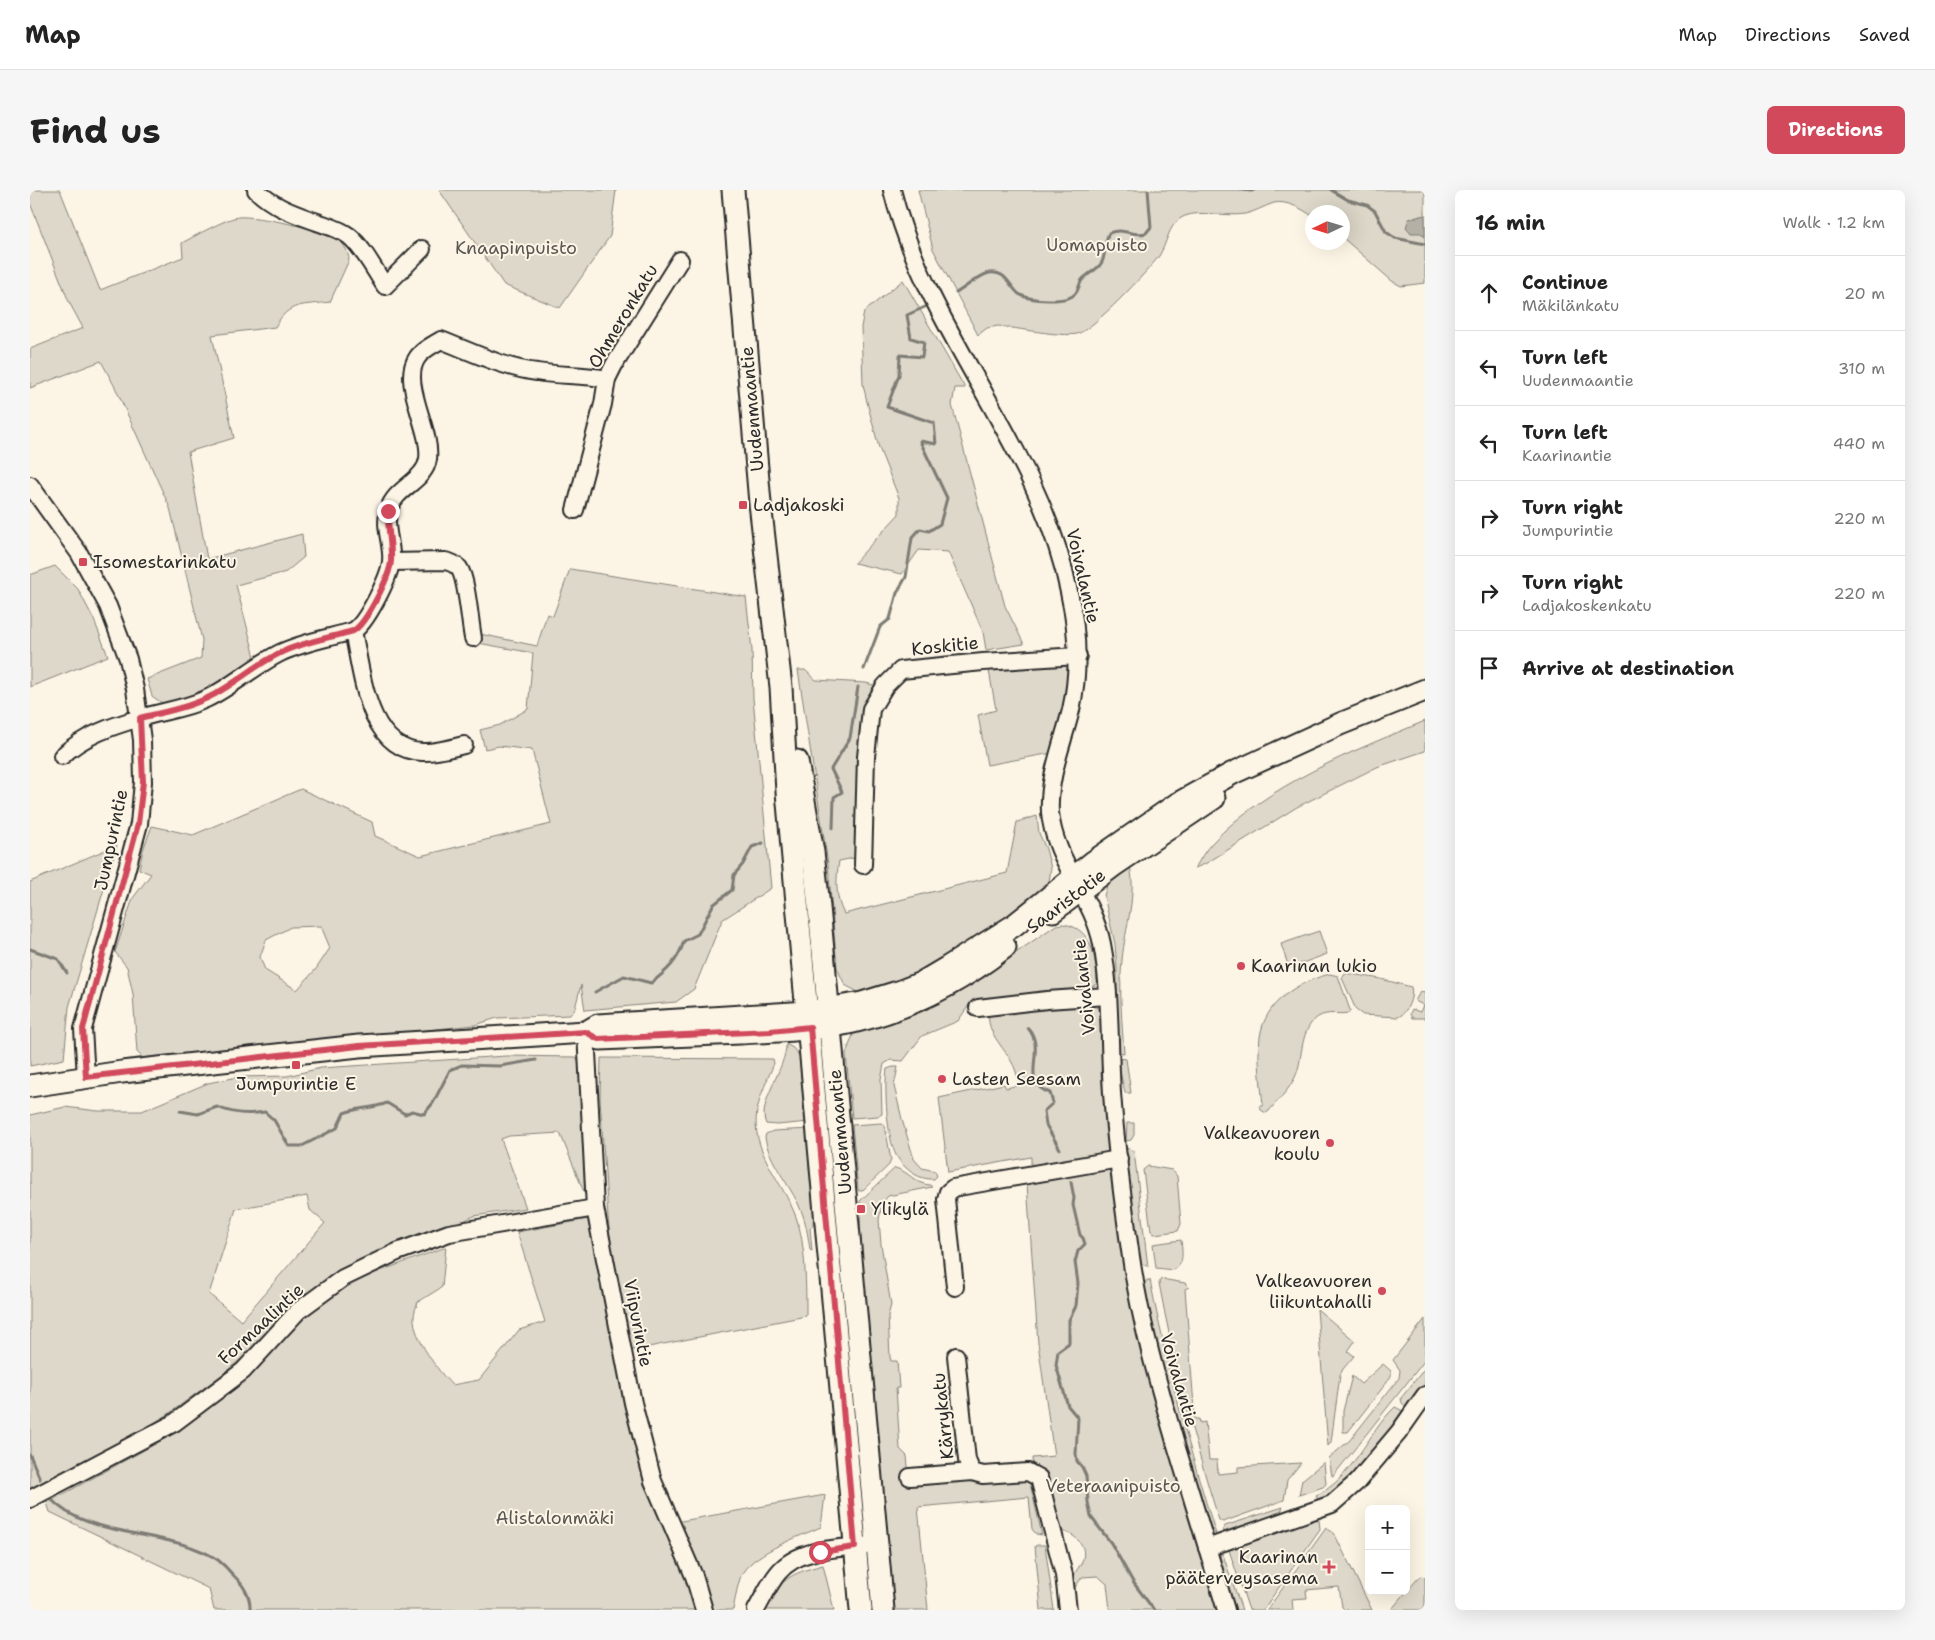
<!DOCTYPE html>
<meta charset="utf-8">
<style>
body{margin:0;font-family:"Shantell Sans",sans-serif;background:#f6f6f6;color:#222}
.controls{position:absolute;right:15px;bottom:15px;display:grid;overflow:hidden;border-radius:8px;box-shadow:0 5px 20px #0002}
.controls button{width:45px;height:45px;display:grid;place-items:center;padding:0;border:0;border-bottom:1px solid #e0e0e0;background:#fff;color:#222;font:25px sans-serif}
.compass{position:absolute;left:1275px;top:15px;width:45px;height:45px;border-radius:50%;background:#fff;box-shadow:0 5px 20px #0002;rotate:266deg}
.stop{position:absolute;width:15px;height:15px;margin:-11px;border:4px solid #d1495b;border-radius:50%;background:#fff}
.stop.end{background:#d1495b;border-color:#fff;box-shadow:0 1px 5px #0008}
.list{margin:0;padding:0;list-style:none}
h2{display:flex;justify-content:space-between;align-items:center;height:65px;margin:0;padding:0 20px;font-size:21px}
h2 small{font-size:16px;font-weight:400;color:#767676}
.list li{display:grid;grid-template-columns:32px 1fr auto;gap:15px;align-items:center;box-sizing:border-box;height:75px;padding:0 20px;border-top:1px solid #e0e0e0}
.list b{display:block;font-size:19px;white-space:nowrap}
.list p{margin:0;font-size:16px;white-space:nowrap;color:#767676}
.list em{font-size:16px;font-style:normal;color:#767676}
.icon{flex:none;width:28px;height:28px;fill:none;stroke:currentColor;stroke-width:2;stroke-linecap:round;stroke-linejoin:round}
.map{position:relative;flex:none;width:1395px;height:1420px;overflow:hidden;border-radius:8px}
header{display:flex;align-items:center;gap:30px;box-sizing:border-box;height:70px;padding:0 25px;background:#fff;border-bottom:1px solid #e0e0e0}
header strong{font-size:24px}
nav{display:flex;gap:28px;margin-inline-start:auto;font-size:18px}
.intro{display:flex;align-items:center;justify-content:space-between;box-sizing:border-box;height:120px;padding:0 30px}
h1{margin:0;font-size:35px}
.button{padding:12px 22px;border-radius:8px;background:#d1495b;color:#fff;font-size:18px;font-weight:700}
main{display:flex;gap:30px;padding:0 30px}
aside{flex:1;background:#fff;border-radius:8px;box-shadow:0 5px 20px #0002}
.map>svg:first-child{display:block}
.green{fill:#ded8ca;stroke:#84827a;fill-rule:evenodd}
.water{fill:#b4b0a5;stroke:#7d7b74}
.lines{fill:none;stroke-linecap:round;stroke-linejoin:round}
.stream{stroke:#7d7b74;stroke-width:3}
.minor-casing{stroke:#2b2b2b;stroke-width:20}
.major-casing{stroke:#2b2b2b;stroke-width:25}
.minor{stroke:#fcf5e5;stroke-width:16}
.major{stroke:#fcf5e5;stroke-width:21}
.route{stroke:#d1495b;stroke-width:6}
.poi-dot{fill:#d1495b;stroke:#fcf5e5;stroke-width:2}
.labels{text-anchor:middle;stroke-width:4;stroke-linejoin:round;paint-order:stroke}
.park-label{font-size:18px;fill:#585653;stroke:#fcf5e5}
.street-label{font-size:18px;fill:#2b2b2b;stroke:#fcf5e5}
.poi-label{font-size:18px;fill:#2b2b2b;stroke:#fcf5e5;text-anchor:start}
</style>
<header>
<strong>Map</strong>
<nav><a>Map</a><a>Directions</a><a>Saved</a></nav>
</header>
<div class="intro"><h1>Find us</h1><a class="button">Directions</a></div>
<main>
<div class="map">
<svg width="1395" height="1420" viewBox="0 0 1395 1420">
<rect width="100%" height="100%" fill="#fcf5e5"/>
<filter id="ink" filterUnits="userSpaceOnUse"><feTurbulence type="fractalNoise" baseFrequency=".02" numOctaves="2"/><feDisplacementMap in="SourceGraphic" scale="10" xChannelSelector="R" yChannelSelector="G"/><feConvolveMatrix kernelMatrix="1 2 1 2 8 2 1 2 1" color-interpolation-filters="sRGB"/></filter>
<g filter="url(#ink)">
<g class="green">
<path d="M 0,0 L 30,0 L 70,100 L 153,67 L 152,53 C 163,47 197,28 208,27 C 225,25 297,40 309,50 C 314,55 319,63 319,70 L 300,112 C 273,116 259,111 245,137 L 182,145 L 204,248 L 158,262 L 177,369 L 272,344 L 274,367 L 256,382 L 206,395 L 225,467 L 172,506 L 136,516 L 122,506 L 117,489 L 171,468 L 172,450 L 140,318 L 85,197 L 71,171 L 0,198 L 0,159 L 53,138 L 39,112 L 0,13 Z"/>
<polygon points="409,0 586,0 580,46 530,118 474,95"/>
<path d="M 888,0 L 1395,0 L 1395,93 L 1371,96 L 1362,91 L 1313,48 L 1312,22 L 1282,22 L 1282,26 C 1273,19 1256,10 1244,13 C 1234,16 1225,22 1215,24 C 1197,27 1169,20 1155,26 C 1138,33 1138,52 1129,66 C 1118,81 1063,140 1047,144 C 1032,147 986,138 968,136 L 957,138 L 948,145 L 903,59 Z"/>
<polygon points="873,90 935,198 925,198 922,215 975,416 994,454 956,460 953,442 918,362 889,360 872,384 824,373 869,324 869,308 849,258 837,212 833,194 831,137 834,122"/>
<polygon points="25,376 48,399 64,430 78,466 0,497 0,385"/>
<path d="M 540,379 L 716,407 L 722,460 L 723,508 L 741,698 L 692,730 L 664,799 L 646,812 L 555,820 L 551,795 L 545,818 L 540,825 L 467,828 L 445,835 L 114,869 L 107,862 L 103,804 L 97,777 L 85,762 L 103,708 L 121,684 L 109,679 L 113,660 L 122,636 L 163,645 L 271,599 L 342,632 L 345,646 L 390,666 L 521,634 L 502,560 L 469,556 L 455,559 L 450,540 L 470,535 L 498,519 L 503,463 L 448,453 L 450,444 L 507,456 L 517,424 L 523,426 ZM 291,736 L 300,758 L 286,779 L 267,800 L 235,780 L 230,767 L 236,750 L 261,737 Z"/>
<polygon points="1041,472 1039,493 1022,563 957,575 948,525 966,520 958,475"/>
<path d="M 768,480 L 775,480 L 786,490 L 836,493 L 850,497 L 829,667 L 809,671 C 806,688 805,708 814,724 L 977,683 L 987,632 L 1007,626 L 1009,643 L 1016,659 L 1021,678 L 1019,692 L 1008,705 L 958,740 L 887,782 L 846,798 L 828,802 L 815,795 L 807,778 L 798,674 Z"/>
<path d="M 1395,531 L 1395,561 L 1347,577 L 1267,617 L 1175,674 L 1165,678 C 1170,670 1175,660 1182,653 C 1236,595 1323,561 1395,531 Z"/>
<polygon points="87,655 39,817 34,869 0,876 0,692"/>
<path d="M 1099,672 C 1108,705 1095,737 1092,770 C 1089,801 1092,833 1094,863 L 1087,862 L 1087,778 L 1085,754 L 1074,706 L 1078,691 Z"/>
<path d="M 1033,734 C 1063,738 1066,768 1067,794 L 1053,801 L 941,812 L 928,831 L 892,846 L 873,871 L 861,870 L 854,874 L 851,890 L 852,924 L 848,926 L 822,928 L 816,864 L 824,842 L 938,796 L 1026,735 Z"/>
<polygon points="1289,741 1297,764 1259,778 1251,754"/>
<path d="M 1315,783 L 1351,789 L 1381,797 C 1384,806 1377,824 1368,827 L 1333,825 L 1326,820 L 1312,788 Z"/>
<path d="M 1300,784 L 1308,786 L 1320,820 L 1319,823 C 1308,825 1298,821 1288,827 C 1267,841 1275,872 1263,891 C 1257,902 1247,911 1239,921 L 1236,923 L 1231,920 L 1229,916 L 1233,916 C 1231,893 1227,869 1230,847 C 1235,811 1268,792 1300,784 Z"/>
<polygon points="1390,802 1395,803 1395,828 1382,828 1380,824 1382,819 1390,822 1393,815 1385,811"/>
<path d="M 1060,815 L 1069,818 L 1073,851 L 1071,884 L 1074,914 L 1081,938 L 1129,1222 L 1151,1299 L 1191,1420 L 1080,1420 L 1077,1394 L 1068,1386 L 1052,1387 L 1044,1399 C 1044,1396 1043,1390 1043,1387 C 1045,1381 1051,1376 1053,1369 C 1057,1352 1042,1343 1028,1340 L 1003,1279 L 1002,1268 L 1024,1266 L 1008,1153 L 997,994 L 1001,980 L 1001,967 L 918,982 L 909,908 L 974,894 L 976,898 L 989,895 C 988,890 987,884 985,879 C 978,860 955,844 959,822 Z"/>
<path d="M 756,854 L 763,858 L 772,869 L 779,932 L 747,935 L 736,934 C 726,914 757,877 756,854 Z"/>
<path d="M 476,866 L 546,867 L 551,875 L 556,1007 L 530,943 L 479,946 L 471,949 L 496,1018 L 444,1026 L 418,1038 L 380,1049 L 333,1069 L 194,1183 L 137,1225 L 0,1309 L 0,925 L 35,917 L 68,921 L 112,921 L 178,893 L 208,887 L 257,886 L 291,878 ZM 277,1006 L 280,1020 L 295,1033 L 211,1131 L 179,1104 L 206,1019 Z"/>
<path d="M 571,868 L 743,869 L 744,873 C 738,889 730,904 727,921 C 720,961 753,991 766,1027 C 776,1053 776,1098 776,1126 L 598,1161 L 587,1114 L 578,1028 L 570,908 Z"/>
<polygon points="1089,868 1096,869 1101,903 1095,903 1089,878"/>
<path d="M 863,877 L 868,877 L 864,896 L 873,933 L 884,969 L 892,978 L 905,981 L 907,986 L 904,989 C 888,990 874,979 866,965 C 857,948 854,898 857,879 Z"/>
<polygon points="851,933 855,936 861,970 859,975 832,1001 829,1001 828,999 822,935"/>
<polygon points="1097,933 1104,933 1104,945 1101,950 1096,951"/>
<path d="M 780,939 L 785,988 L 783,1036 L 780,1038 L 782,1061 L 780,1060 C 778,1046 776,1031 770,1018 C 761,996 738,971 735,947 L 736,944 L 743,941 Z"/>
<polygon points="1096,958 1104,961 1118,1077 1108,1071 1095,960"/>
<polygon points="1118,976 1142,980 1147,986 1151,1034 1148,1041 1124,1044 1121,1041 1113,980"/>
<path d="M 865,978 C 879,981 884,994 900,995 L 902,997 L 858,1006 L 852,1013 L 849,1030 L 851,1054 L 861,1115 L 858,1126 L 860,1167 L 861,1171 L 867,1171 L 869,1198 L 866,1198 L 870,1259 L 877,1266 L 879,1287 L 999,1289 L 1012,1345 L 1006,1344 L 1002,1339 L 999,1307 L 888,1317 L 898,1420 L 862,1420 L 831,1070 L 830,1011 Z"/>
<path d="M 559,1029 L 588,1159 L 614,1295 L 658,1381 L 666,1420 L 184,1420 L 179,1399 L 20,1322 L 17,1313 L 149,1241 L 206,1198 L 266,1136 L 309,1096 L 416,1057 L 412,1097 L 388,1112 C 386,1117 384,1122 384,1127 C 383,1148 408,1181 422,1195 L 449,1190 L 489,1140 L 515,1132 L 487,1042 Z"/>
<path d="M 1151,1050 C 1152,1061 1155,1073 1144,1080 L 1126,1078 L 1123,1054 Z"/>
<path d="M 1131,1089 L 1155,1093 L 1159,1097 L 1155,1099 L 1165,1229 L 1169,1229 L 1170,1233 L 1175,1232 L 1179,1270 L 1187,1270 L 1188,1284 L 1208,1282 L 1208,1277 L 1271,1273 L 1257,1290 L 1254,1310 L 1193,1332 L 1189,1330 C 1164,1252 1144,1174 1129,1093 Z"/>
<path d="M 1117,1090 L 1120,1090 C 1137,1176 1159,1260 1186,1344 L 1179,1340 L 1157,1280 L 1113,1096 Z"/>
<polygon points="1287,1119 1325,1151 1318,1161 1324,1166 1313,1179 1310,1185 1301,1252 1298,1256"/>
<polygon points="1395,1129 1395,1170 1304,1285 1302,1286 1299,1268 1320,1250 1369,1188 1370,1180 1363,1170"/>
<polygon points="1353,1174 1361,1181 1361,1187 1318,1242 1313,1242 1313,1221 1322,1186 1331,1194"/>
<polygon points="1395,1178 1395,1197 1378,1217 1376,1217 1372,1213 1371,1208"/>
<path d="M 1365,1217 L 1371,1220 L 1373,1224 L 1335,1273 L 1310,1302 L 1289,1313 L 1286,1305 C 1321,1291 1338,1242 1365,1217 Z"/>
<polygon points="1294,1272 1296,1294 1293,1297 1269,1305 1272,1290"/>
<path d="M 795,1305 L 791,1337 C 770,1346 726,1362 713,1382 C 708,1390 705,1410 703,1420 L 682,1420 L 673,1389 L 646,1332 Z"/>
<polygon points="1253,1317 1250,1325 1194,1344 1193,1340 1195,1336"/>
<polygon points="1282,1328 1289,1330 1290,1339 1233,1420 1219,1420 1199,1360 1199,1357"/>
<polygon points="1296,1338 1304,1343 1342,1420 1315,1420 1312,1417 1309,1397 1276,1400 1277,1408 1262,1409 1263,1420 1237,1420"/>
<polygon points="1008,1355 1015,1355 1024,1420 1011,1420 1005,1356"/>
<polygon points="1191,1363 1193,1365 1212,1420 1203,1420 1189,1370"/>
<path d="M 793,1375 L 804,1420 L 732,1420 C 752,1389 758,1384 793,1375 Z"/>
<polygon points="1390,1386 1395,1387 1395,1420 1361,1420"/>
</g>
<polygon class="water" points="1395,25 1395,47 1391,43 1381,43 1376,37 1379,29"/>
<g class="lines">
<g class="stream">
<polyline points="1212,0 1221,1 1224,0"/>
<polyline points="1301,0 1318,10 1337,15 1345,21 1356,42 1365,48 1395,54"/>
<path d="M 926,103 C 936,97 948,86 959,83 C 976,80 979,96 989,104 C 999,111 1037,113 1045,104 C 1049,100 1049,94 1052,90 C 1057,84 1065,81 1070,75 C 1077,68 1073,53 1079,43 C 1094,37 1102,47 1116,43 L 1121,37 L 1118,0"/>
<polyline points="834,479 850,437 860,429 867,403 876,387 882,348 890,339 899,341 910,334 917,308 890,251 906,254 904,233 857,217 869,185 870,165 892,167 894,152 881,148 877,125 895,117"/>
<polyline points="803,638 804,607 812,602 801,579 820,548 828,497"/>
<polyline points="0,759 28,769 37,783"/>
<path d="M 565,802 L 594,786 L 621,793 C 637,781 648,771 654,751 L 668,744 L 683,715 L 702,700 L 704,685 L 713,674 L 722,657 L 733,653"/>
<path d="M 998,838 C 1018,861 987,892 1020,903 L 1023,913 L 1014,921 L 1016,935 L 1030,959"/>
<path d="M 150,921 L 168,924 L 187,917 C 203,924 217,925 235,922 L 244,930 L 259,956 L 272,956 L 307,938 L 314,923 C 330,917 342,919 357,913 L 375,924 L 382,921 L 394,924 L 403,913 L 420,880 L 432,875 L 470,876 L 506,870"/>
<polyline points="1041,992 1044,1008 1043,1015 1050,1045 1053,1048 1055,1054 1048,1061 1045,1072 1048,1093 1046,1116 1039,1130 1039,1153 1028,1161 1026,1175 1038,1216 1048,1228 1046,1264 1047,1271 1052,1277 1056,1286 1058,1312 1061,1327 1081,1353 1103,1392 1124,1420"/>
<polyline points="0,1265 10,1289"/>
<path d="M 20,1308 C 57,1350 140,1338 188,1370 C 193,1374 198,1379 202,1384 C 213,1394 221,1405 220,1420"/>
</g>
<g class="minor-casing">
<g id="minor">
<path d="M 226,0 C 243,17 265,24 287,32 C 298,36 310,39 319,46 C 333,57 345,81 355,96 L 392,59"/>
<path d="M 862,0 C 898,146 1010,256 1039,402 C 1048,442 1050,480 1041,520 C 1033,553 1018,588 1020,622 C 1024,671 1063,707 1072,754 C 1081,800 1079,856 1082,903 C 1086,958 1093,1013 1101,1067 C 1110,1131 1128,1193 1146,1255 C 1163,1310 1179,1365 1196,1420"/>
<polyline points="0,295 49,363 78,416 98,469 105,499 112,550 113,592 109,634 53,839 56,887"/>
<polyline points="545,320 573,214 577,189 584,175 650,70"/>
<path d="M 361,372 L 415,371 C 421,372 425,374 429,378 C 437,389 440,433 443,448"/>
<path d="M 323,441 C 332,482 337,560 392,562 C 406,563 421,558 434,555"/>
<path d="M 32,566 C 53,546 82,536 110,528 C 132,521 155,519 176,509 C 202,497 224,476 250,463 C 273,452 299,448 323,441 C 336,434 359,388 361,372 C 363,355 353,337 359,319 C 365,298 395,291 398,269 C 402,240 370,193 387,168 C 392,160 403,155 411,150 C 442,162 474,178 507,182 C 530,186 552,184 577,189"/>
<polyline points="833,675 836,567 841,519 855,496 871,480 953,472 1048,466"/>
<polyline points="948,818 1017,810 1077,806"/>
<polyline points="556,842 565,1018 603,1213 623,1291 664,1386 674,1420"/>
<polyline points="925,1097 916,1009 918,1002 923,998 1089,969"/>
<polyline points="926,1166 937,1270 942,1282"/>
<polyline points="880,1287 942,1282 953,1285 998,1282 1009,1288 1034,1385 1038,1420"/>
<polyline points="0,1309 144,1233 213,1181 268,1121 313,1088 367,1062 419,1043 565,1018"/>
<polyline points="1177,1358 1302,1314 1327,1292 1369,1242 1395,1205"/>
<path d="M 726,1420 C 733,1408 739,1394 748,1383 C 770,1356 815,1358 847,1355"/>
</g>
</g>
<g class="major-casing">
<g id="major">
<polyline points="703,0 730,313 751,497 757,602 831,1420"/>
<polyline points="767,571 783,662 789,717 853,1420"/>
<polyline points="1023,721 1083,676 1184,608"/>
<path d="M 570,849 C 617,847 663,845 710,843 C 746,841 788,840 823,832 C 878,819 931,792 975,757"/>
<polyline points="0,896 92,882 329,856 556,842 568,835 778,822 832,813 871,801 891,793 918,777 983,736 1063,672 1147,614 1203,583 1310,534 1395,500"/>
</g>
</g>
<use href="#minor" class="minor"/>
<use href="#major" class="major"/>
</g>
</g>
<g class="lines" filter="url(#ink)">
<path class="route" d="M 358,321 C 357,338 362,354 361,371 C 360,386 336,434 323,441 C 299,448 273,452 250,463 C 229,473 212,488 192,500 C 167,516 138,521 110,528 L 113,592 L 108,634 L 53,839 L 56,887 L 329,856 L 556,842 L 568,849 L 740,841 L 780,837 L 825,1357 L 790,1362"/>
</g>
<g class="poi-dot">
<rect x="708" y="310" width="10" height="10" rx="2.5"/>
<rect x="48" y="367" width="10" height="10" rx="2.5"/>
<circle cx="1211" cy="776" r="5"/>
<rect x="261" y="870" width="10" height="10" rx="2.5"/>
<circle cx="912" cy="889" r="5"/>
<circle cx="1300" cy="953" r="5"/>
<rect x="826" y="1014" width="10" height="10" rx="2.5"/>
<circle cx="1352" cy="1101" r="5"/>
<path d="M1296.5 1369.5h5v5h5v5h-5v5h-5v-5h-5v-5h5z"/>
</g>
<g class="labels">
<g class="park-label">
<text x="1067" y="61">Uomapuisto</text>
<text x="486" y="64">Knaapinpuisto</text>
<text x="1083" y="1302">Veteraanipuisto</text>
<text x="525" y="1334">Alistalonmäki</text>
</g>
<g class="street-label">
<text transform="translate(593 126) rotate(-59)" y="6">Ohmeronkatu</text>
<text transform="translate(722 219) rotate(-95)" y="6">Uudenmaantie</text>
<text transform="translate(1053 386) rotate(77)" y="6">Voivalantie</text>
<text transform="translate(915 456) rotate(-6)" y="6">Koskitie</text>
<text transform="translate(81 650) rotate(-78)" y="6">Jumpurintie</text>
<text transform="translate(1036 711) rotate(-37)" y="6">Saaristotie</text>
<text transform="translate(1054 797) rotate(-96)" y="6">Voivalantie</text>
<text transform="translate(810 942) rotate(-95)" y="6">Uudenmaantie</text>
<text transform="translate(608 1133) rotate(79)" y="6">Viipurintie</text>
<text transform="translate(231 1134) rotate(-43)" y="6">Formaalintie</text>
<text transform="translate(1149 1190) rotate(74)" y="6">Voivalantie</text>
<text transform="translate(913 1226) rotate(-96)" y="6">Kärrykatu</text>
</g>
<g class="poi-label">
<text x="723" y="321">Ladjakoski</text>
<text x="63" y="378">Isomestarinkatu</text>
<text x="1221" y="782">Kaarinan lukio</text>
<text x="922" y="895">Lasten Seesam</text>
<text x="266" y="900" text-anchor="middle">Jumpurintie E</text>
<text x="1290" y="949" text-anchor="end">Valkeavuoren<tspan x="1290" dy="21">koulu</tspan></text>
<text x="841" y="1025">Ylikylä</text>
<text x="1342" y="1097" text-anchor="end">Valkeavuoren<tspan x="1342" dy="21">liikuntahalli</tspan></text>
<text x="1288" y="1373" text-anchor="end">Kaarinan<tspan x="1288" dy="21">pääterveysasema</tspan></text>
</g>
</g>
</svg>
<div class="controls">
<button>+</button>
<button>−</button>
</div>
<svg class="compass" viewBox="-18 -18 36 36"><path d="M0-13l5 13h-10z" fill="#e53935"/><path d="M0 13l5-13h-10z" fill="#767676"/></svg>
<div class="stop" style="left:790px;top:1362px"></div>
<div class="stop end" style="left:358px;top:321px"></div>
</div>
<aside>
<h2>16 min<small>Walk · 1.2 km</small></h2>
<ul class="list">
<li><svg class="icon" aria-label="ahead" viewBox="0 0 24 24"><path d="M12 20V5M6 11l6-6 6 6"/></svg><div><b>Continue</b><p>Mäkilänkatu</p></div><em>20 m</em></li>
<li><svg class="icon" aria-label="left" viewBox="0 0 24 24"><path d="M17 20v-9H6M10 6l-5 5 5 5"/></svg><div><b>Turn left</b><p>Uudenmaantie</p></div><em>310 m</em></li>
<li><svg class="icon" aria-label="left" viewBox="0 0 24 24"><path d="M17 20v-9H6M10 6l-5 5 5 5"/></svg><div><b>Turn left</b><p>Kaarinantie</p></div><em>440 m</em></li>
<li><svg class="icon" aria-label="right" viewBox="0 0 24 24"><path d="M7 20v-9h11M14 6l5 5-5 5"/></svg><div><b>Turn right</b><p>Jumpurintie</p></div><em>220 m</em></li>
<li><svg class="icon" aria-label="right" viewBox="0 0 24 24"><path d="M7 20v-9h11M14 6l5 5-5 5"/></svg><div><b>Turn right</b><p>Ladjakoskenkatu</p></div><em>220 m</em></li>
<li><svg class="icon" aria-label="arrive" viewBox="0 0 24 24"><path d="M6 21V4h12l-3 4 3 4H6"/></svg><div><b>Arrive at destination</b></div></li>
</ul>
</aside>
</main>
